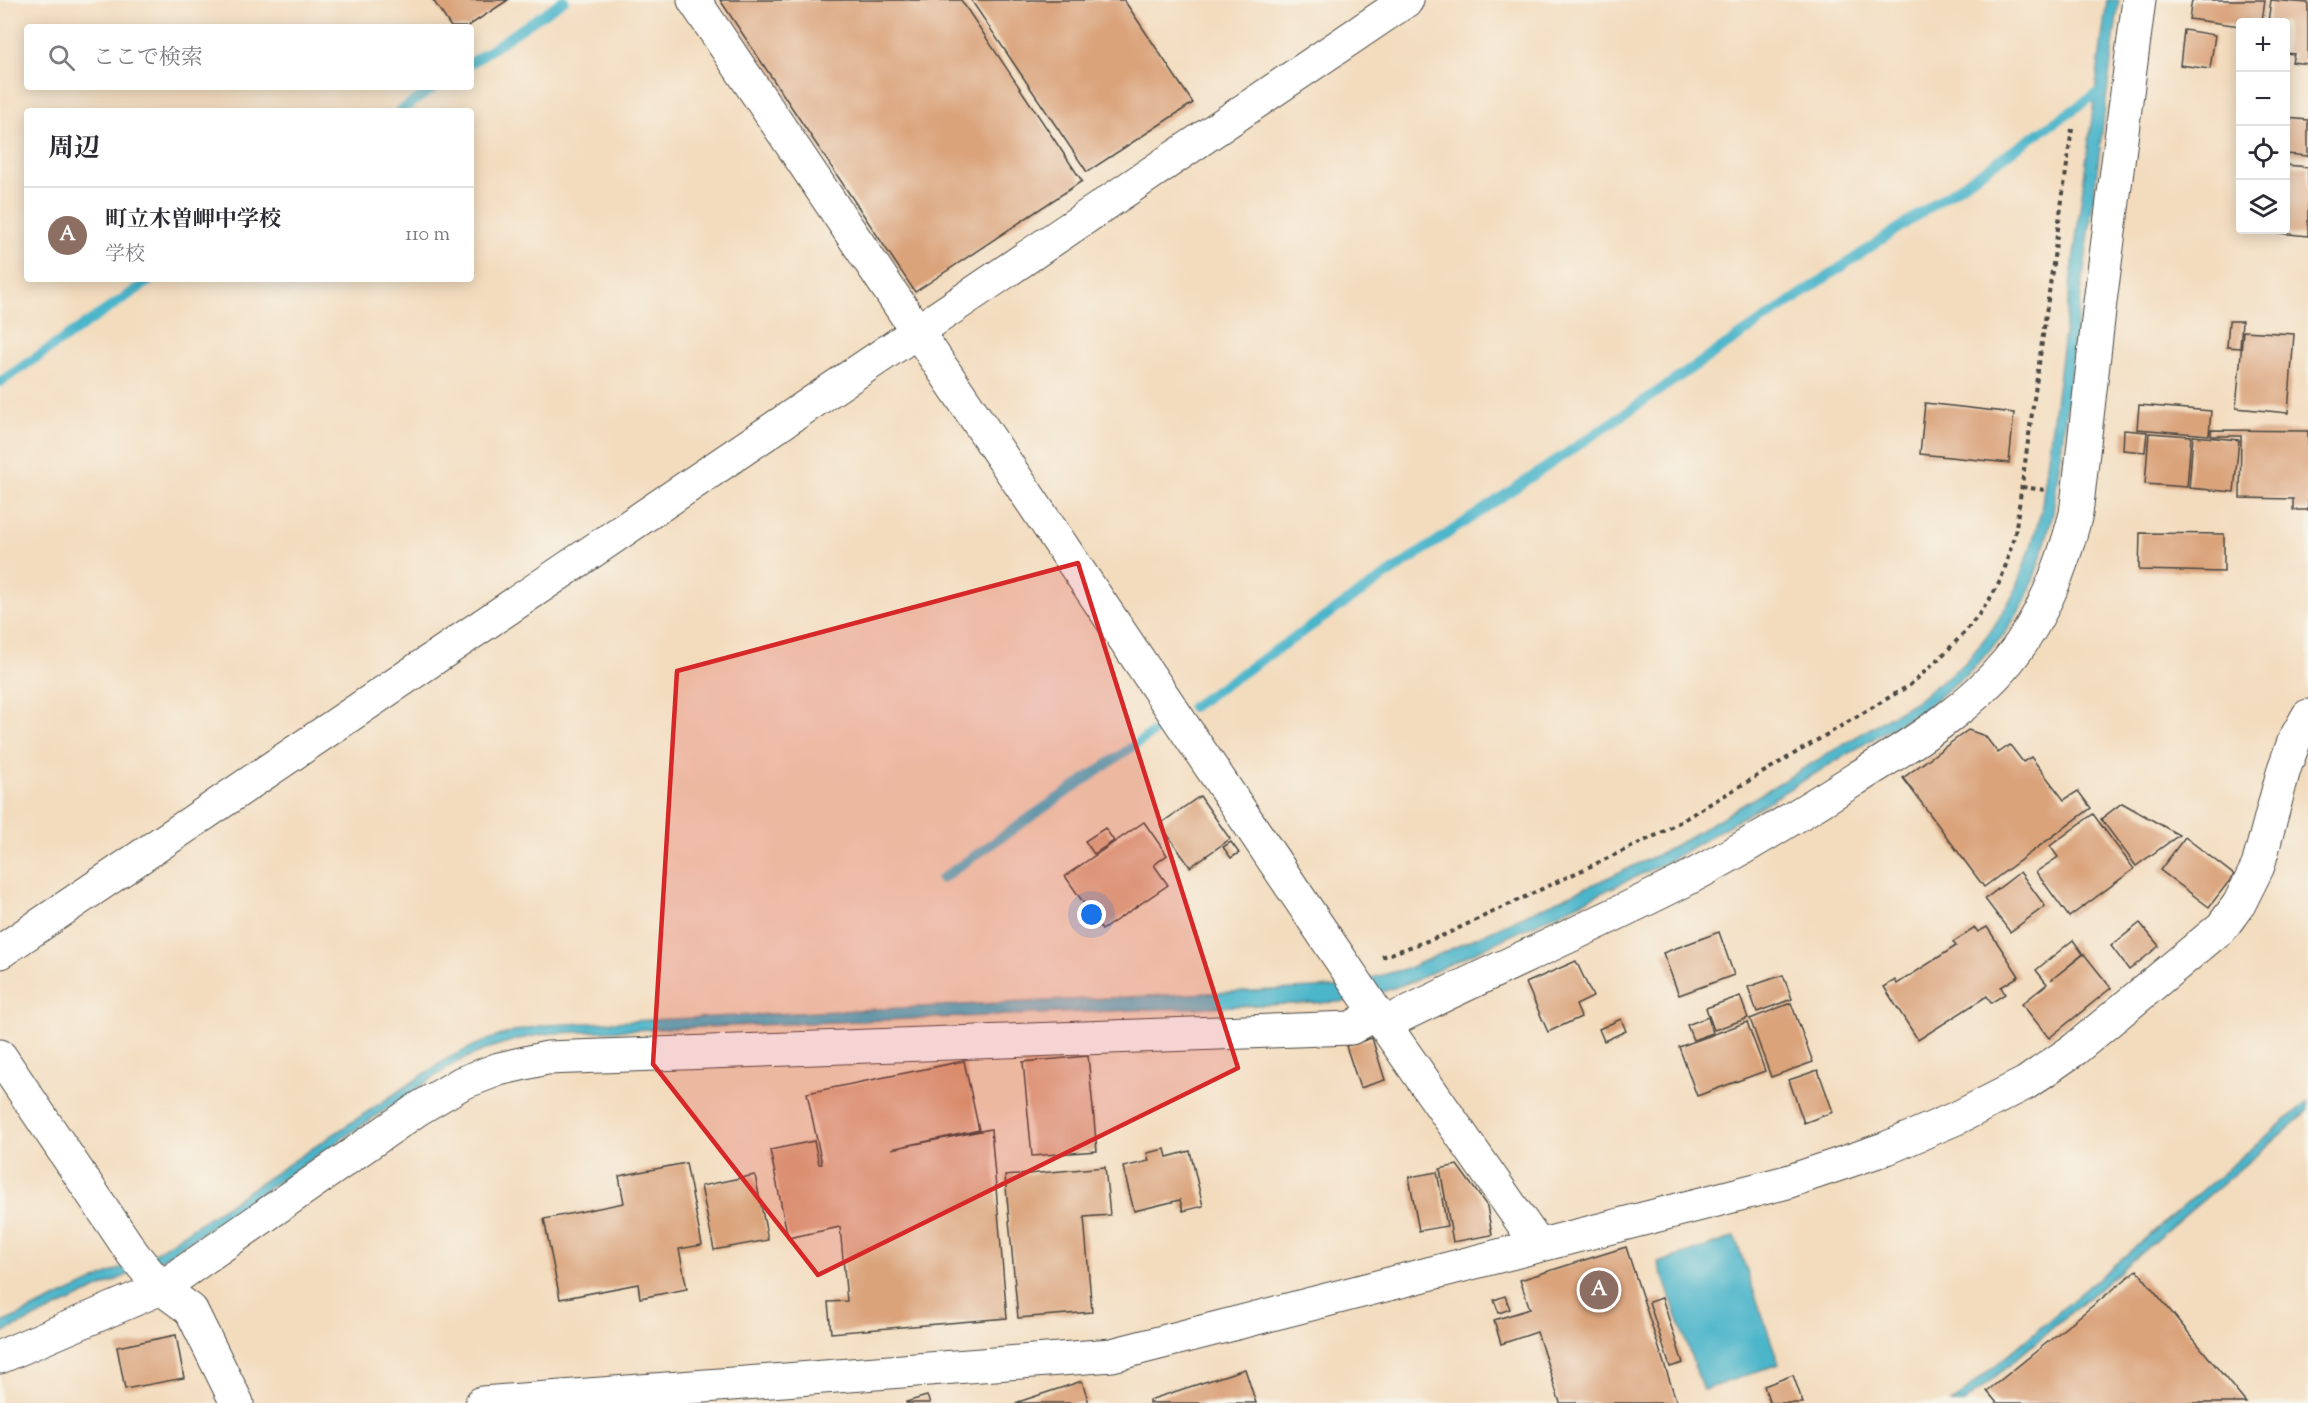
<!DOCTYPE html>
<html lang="ja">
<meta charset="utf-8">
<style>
body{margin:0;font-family:"Sorts Mill Goudy","Noto Serif JP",serif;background:#f7f7f7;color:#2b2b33}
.controls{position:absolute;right:18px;top:18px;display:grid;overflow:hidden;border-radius:6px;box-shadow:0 3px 15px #0003}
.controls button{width:54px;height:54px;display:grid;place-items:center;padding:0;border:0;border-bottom:2px solid #e1e1e2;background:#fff;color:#2b2b33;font:30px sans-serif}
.you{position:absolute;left:1092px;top:915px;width:21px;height:21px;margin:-15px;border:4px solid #fff;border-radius:50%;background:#1a73e8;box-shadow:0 0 0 9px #1a73e833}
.badge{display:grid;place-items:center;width:39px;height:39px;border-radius:50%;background:#0b8043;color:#fff;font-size:20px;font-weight:700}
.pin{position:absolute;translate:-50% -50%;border:3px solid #fff;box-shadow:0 2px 6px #0006}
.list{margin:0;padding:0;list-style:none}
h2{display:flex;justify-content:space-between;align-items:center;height:78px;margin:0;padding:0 24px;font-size:26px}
h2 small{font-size:20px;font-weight:400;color:#7c7c81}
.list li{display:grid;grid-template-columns:39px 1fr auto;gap:18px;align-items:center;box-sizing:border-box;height:96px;padding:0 24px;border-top:2px solid #e1e1e2}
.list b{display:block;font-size:22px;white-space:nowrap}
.list p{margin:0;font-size:20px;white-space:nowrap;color:#7c7c81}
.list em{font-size:20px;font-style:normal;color:#7c7c81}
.icon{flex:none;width:33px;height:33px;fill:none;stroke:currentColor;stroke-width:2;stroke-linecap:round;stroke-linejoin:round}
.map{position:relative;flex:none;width:2308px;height:1403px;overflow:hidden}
.search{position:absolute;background:#fff;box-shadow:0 3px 15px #0003;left:24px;top:24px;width:450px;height:66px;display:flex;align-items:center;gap:15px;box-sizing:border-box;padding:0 21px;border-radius:6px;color:#7c7c81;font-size:22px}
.panel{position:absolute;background:#fff;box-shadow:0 3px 15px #0003;left:24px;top:108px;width:450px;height:174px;border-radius:6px}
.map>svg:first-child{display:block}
.water{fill:#4cb5ca;stroke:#3c707a;stroke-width:1.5}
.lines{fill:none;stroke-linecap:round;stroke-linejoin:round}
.stream{stroke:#4cb5ca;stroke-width:10}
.building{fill:#daa37a}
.minor-casing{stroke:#494641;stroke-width:35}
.path{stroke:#494641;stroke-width:4;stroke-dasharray:4.5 4.5;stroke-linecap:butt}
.minor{stroke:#fff;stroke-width:33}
.marked{fill:#d62828;fill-opacity:0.2;stroke:#d62828;stroke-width:4.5;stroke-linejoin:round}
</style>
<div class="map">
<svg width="2308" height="1403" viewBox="0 0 2308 1403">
<rect width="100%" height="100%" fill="#f7f3e8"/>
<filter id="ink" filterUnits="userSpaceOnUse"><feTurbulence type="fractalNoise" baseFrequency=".0167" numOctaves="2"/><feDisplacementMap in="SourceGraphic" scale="12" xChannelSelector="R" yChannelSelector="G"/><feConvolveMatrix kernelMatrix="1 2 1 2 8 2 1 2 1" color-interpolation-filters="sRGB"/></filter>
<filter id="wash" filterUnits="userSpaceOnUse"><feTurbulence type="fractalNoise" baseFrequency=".008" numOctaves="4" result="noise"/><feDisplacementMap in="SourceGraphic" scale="24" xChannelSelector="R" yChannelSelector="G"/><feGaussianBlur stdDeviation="1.35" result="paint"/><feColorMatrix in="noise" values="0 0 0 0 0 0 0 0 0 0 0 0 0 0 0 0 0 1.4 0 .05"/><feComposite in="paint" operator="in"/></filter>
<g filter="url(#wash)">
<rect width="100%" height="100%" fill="#f3dcbe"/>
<g class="water">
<path d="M 2107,0 L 2119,0 L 2053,513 L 2043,551 L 2027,598 L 2006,632 L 1971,671 L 1923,709 L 1669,861 L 1416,980 L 1382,992 L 1340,1002 L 554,1033 C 515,1038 491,1046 455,1063 L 164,1258 L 0,1334 L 0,1324 L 156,1252 L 447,1059 C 483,1040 506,1031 547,1025 L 1336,987 L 1409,968 L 1664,852 L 1916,701 L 1965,663 L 1993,628 L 2013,595 L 2030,550 L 2041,512 Z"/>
<polygon points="2308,1101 2308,1111 1964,1403 1951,1403"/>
<polygon points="1735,1237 1779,1364 1703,1390 1658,1263"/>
</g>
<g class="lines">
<g class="stream">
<polyline points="471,63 564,0"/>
<polyline points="400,111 435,87"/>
<polyline points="0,382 152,279"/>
<polyline points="1192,707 2095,95"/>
<polyline points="941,879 1161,727"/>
</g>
</g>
<g id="blocks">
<g class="building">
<polygon points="433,0 508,0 467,27 451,27"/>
<polygon points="720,0 961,0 1082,181 915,292"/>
<polygon points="971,0 1124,0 1193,103 1087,172"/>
<polygon points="2192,0 2265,0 2262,22 2240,22 2240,26 2189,19"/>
<polygon points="2271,0 2308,3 2308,64 2292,62 2294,54 2286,53 2286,22 2268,22"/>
<polygon points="2184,30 2215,35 2210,69 2180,65"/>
<polygon points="2286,118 2308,120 2308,156 2286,154"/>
<polygon points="2286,165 2308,167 2308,236 2270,232 2270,230 2286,230"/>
<polygon points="2229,321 2242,321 2240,348 2227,347"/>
<polygon points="2243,331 2294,334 2288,413 2236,408"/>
<polygon points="1925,403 2014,413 2009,463 1920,454"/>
<polygon points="2139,405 2211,411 2209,435 2137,429"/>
<polygon points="2124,430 2147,432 2145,452 2123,450"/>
<polygon points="2211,430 2308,431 2308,510 2293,510 2293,499 2240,498 2241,436 2211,436"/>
<polygon points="2149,433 2191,436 2187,487 2145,484"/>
<polygon points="2193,436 2239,440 2234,492 2189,488"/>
<polygon points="2140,533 2224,534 2224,572 2139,570"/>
<polygon points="1968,730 1985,736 1998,753 2010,745 2023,762 2031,757 2064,800 2078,791 2091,808 1984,887 1903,778"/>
<polygon points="1200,796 1230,839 1190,867 1160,824"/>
<polygon points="2122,803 2179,835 2136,866 2101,819"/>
<polygon points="2093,814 2134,869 2069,917 2036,872 2058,857 2050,846"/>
<polygon points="1144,822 1167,855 1154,865 1168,885 1102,930 1065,876"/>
<polygon points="1105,828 1114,841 1094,854 1085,841"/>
<polygon points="2185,837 2234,875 2209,907 2160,870"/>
<polygon points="1231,842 1239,853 1231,858 1223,847"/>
<polygon points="2020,872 2045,906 2010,932 1985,899"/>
<polygon points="2140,923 2159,946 2129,970 2111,946"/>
<polygon points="1987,927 2019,976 2001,987 2005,994 1991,1003 1987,996 1918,1040 1884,987 1895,980 1897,984 1956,946 1953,942 1975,928 1978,932"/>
<polygon points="1719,932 1734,975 1679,995 1663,953"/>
<polygon points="2073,940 2083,954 2051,980 2084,954 2111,988 2049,1038 2022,1004 2047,984 2036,970"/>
<polygon points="1576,961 1593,997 1576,1005 1581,1017 1548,1032 1526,983"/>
<polygon points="1783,975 1792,999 1757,1012 1748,987"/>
<polygon points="1740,996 1748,1018 1714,1030 1706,1008"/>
<polygon points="1791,1003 1813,1062 1771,1077 1750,1019"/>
<polygon points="1708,1017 1713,1033 1693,1040 1687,1025"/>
<polygon points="1621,1019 1626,1031 1604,1041 1599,1029"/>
<polygon points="1747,1022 1765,1071 1697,1096 1679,1047"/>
<polygon points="1372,1038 1385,1080 1360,1088 1346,1046"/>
<polygon points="1088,1056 1097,1151 1032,1156 1023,1062"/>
<polygon points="964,1061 979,1130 891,1149 991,1129 1007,1318 831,1333 828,1302 847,1301 840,1227 788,1238 770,1150 814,1141 819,1164 822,1164 807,1093"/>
<polygon points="1818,1070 1833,1112 1804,1123 1789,1080"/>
<polygon points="1165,1149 1167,1157 1190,1151 1203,1206 1183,1211 1180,1200 1134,1211 1123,1167 1149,1161 1147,1153"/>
<polygon points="686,1163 702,1245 679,1249 687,1289 640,1298 638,1284 560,1299 544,1219 624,1203 619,1176"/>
<polygon points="1457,1165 1487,1206 1492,1235 1453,1242 1440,1169"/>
<polygon points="1105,1167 1110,1215 1084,1217 1092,1312 1018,1318 1005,1176"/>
<polygon points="1437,1172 1447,1226 1419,1231 1409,1177"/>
<polygon points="755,1175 768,1240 714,1250 701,1186"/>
<polygon points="1626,1247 1677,1403 1560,1403 1537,1332 1501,1344 1494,1320 1530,1309 1520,1280"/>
<polygon points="2137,1270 2246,1403 1997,1403 1987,1391"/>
<polygon points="1505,1296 1510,1309 1499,1313 1494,1300"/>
<polygon points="1662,1298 1683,1363 1670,1367 1649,1302"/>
<polygon points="176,1335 184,1378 125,1389 117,1347"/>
<polygon points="1245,1369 1256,1403 1149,1403 1149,1400"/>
<polygon points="1793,1375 1803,1403 1770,1403 1764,1386"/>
<polygon points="1082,1381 1089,1403 1015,1403"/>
<polygon points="927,1396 930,1403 906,1403 906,1402"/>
</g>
</g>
</g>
<g filter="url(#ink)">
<use href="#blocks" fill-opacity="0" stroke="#494641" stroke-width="1.5"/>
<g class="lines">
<g class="minor-casing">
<g id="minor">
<polyline points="694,0 1384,1024 1538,1245"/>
<polyline points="0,952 1407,0"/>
<path d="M 1384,1024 C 1483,975 1584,931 1683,881 C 1742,850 1798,815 1854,780 C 1909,745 1966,712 2008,661 C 2043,618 2062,567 2076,514 L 2100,302 L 2139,0"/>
<polyline points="0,1056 133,1254 161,1288 191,1310 237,1403"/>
<polyline points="0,1357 161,1288 418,1109 462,1083 499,1069 547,1058 1351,1028 1377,1013"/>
<polyline points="482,1403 1112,1355 1787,1182 1887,1148 1961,1116 2026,1083 2075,1049 2222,927 2239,904 2258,866 2284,769 2295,739 2308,716"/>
</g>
</g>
<g class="path">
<polyline points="2022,487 2045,490"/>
<path d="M 1382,957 L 1444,935 L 1661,833 L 1910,685 C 1944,655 1978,623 1999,583 C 2006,568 2010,549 2015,534 L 2072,129"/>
</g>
<use href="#minor" class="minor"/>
</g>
</g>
<path class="marked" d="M 1078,563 L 1238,1068 L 818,1275 L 653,1064 L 677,671 Z"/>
</svg>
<div class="controls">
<button>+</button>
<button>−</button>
<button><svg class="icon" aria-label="locate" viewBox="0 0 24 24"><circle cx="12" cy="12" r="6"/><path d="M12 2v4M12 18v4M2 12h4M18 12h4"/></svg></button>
<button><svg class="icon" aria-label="layers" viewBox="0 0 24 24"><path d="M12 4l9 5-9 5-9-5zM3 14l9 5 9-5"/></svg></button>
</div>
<div class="you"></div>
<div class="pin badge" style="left:1599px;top:1290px;background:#8d6e63">A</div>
<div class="search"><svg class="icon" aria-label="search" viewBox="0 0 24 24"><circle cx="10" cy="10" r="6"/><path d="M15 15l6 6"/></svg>ここで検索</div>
<section class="panel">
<h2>周辺<small></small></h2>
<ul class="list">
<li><span class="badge" style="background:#8d6e63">A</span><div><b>町立木曽岬中学校</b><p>学校</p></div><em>110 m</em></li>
</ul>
</section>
</div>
